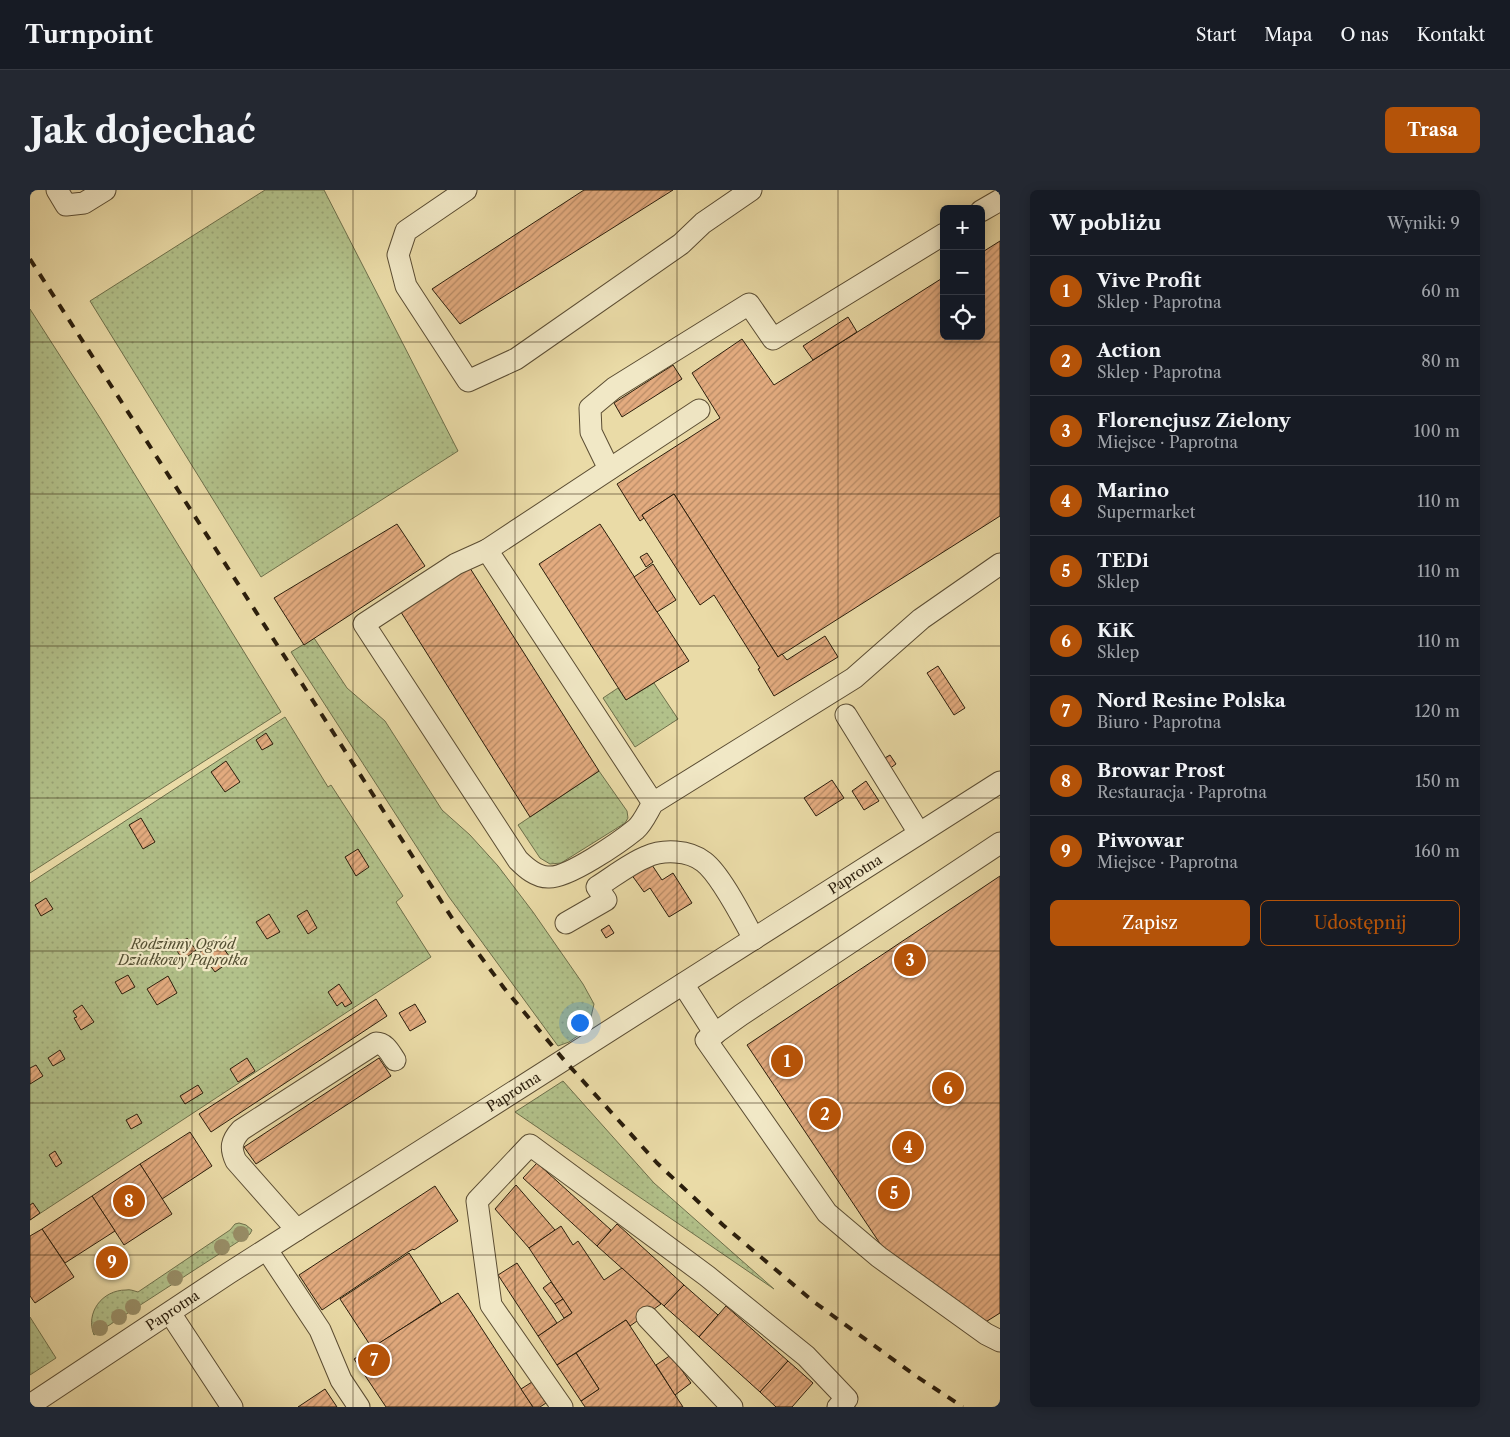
<!DOCTYPE html>
<html lang="pl">
<meta charset="utf-8">
<style>
body{margin:0;font-family:"Libre Caslon Text",serif;background:#242831;color:#f1f3f6}
.controls{position:absolute;right:15px;top:15px;display:grid;overflow:hidden;border-radius:8px;box-shadow:0 2px 12px #0003}
.controls button{width:45px;height:45px;display:grid;place-items:center;padding:0;border:0;border-bottom:1px solid #363941;background:#171b24;color:#f1f3f6;font:25px sans-serif}
.you{position:absolute;left:549px;top:832px;width:18px;height:18px;margin:-12px;border:4px solid #fff;border-radius:50%;background:#1a73e8;box-shadow:0 0 0 8px #1a73e833}
.badge{display:grid;place-items:center;width:32px;height:32px;border-radius:50%;background:#b45309;color:#fff;font-size:16px;font-weight:700}
.pin{position:absolute;translate:-50% -50%;border:2px solid #fff;box-shadow:0 1px 5px #0006}
.list{margin:0;padding:0;list-style:none}
h2{display:flex;justify-content:space-between;align-items:center;height:65px;margin:0;padding:0 20px;font-size:21px}
h2 small{font-size:16px;font-weight:400;color:#9ea1a6}
.list li{display:grid;grid-template-columns:32px 1fr auto;gap:15px;align-items:center;box-sizing:border-box;height:70px;padding:0 20px;border-top:1px solid #363941}
.list b{display:block;font-size:19px;white-space:nowrap}
.list p{margin:0;font-size:16px;white-space:nowrap;color:#9ea1a6}
.list em{font-size:16px;font-style:normal;color:#9ea1a6}
.actions{display:flex;gap:10px;padding:15px 20px}
.actions a{flex:1;padding:11px 0;border:1px solid #b45309;border-radius:8px;text-align:center;font-size:18px;color:#b45309}
.actions .main{background:#b45309;color:#fff}
.icon{flex:none;width:28px;height:28px;fill:none;stroke:currentColor;stroke-width:2;stroke-linecap:round;stroke-linejoin:round}
.map{position:relative;flex:none;width:970px;height:1217px;overflow:hidden;border-radius:8px}
header{display:flex;align-items:center;gap:30px;box-sizing:border-box;height:70px;padding:0 25px;background:#171b24;border-bottom:1px solid #363941}
header strong{font-size:24px}
nav{display:flex;gap:28px;margin-inline-start:auto;font-size:18px}
.intro{display:flex;align-items:center;justify-content:space-between;box-sizing:border-box;height:120px;padding:0 30px}
h1{margin:0;font-size:35px}
.button{padding:12px 22px;border-radius:8px;background:#b45309;color:#fff;font-size:18px;font-weight:700}
main{display:flex;gap:30px;padding:0 30px}
aside{flex:1;background:#171b24;border-radius:8px;box-shadow:0 2px 12px #0003}
.map>svg:first-child{display:block}
.grass{fill:url(#grass-dots);stroke:#6e704b}
.building{fill:url(#building-hatch);stroke:#2b1e0c}
.lines{fill:none;stroke-linecap:round;stroke-linejoin:round}
.minor-casing{stroke:#5b4d33;stroke-width:23}
.minor{stroke:#f1e8c6;stroke-width:21}
.rail{stroke:#2b1e0c;stroke-width:4;stroke-dasharray:9 9;stroke-linecap:butt}
.tree{fill:#988e67}
.grid{fill:none;stroke:#2b1e0c;stroke-width:1;stroke-opacity:0.55}
.labels{text-anchor:middle;stroke-width:4.5;stroke-linejoin:round;paint-order:stroke}
.street-label{font-size:14px;fill:#2b1e0c;stroke:#f1e8c6}
.park-label{font-size:14px;font-style:italic;fill:#544f32;stroke:#f1e8c6}
</style>
<header>
<strong>Turnpoint</strong>
<nav><a>Start</a><a>Mapa</a><a>O nas</a><a>Kontakt</a></nav>
</header>
<div class="intro"><h1>Jak dojechać</h1><a class="button">Trasa</a></div>
<main>
<div class="map">
<svg width="970" height="1217" viewBox="0 0 970 1217">
<defs>
<pattern id="grass-dots" width="8" height="8" patternUnits="userSpaceOnUse" patternTransform="scale(1.25)"><rect width="8" height="8" fill="#b2c18a"/><path d="M2 2h.1M6 6h.1" fill="none" stroke="#99a576" stroke-width="1.8" stroke-linecap="round"/></pattern>
<pattern id="building-hatch" width="6" height="6" patternUnits="userSpaceOnUse" patternTransform="scale(1.25)"><rect width="6" height="6" fill="#e3ab7f"/><path d="M-1 1l2-2M0 6l6-6M5 7l2-2" fill="none" stroke="#b88b66"/></pattern>
</defs>
<rect width="100%" height="100%" fill="#eadba7"/>
<filter id="stains"><feTurbulence type="fractalNoise" baseFrequency=".004" numOctaves="4"/><feColorMatrix values="0 0 0 0 .2 0 0 0 0 .09 0 0 0 0 .02 0 0 0 .5 -.17"/></filter>
<radialGradient id="worn" r=".72"><stop offset=".6" stop-color="#630" stop-opacity="0"/><stop offset="1" stop-color="#630" stop-opacity=".3"/></radialGradient>
<g class="grass">
<polygon points="235,0 294,0 428,261 231,387 60,111"/>
<polygon points="0,119 70,228 251,522 0,683"/>
<polygon points="284,448 317,498 355,531 412,620 440,645 468,676 503,722 553,794 564,814 561,827 556,840 539,852 528,856 419,707 261,462"/>
<polygon points="624,493 648,529 605,557 573,508 588,498 596,510"/>
<polygon points="255,527 298,597 301,595 373,706 366,712 401,767 0,1030 0,693"/>
<polygon points="569,581 597,621 598,628 595,633 531,673 520,674 510,668 488,635"/>
<polygon points="533,891 624,993 744,1099 485,922"/>
<path d="M 209,1033 L 216,1035 L 222,1040 L 220,1044 L 64,1145 C 55,1123 72,1100 96,1100 C 100,1099 104,1101 108,1102 L 200,1040 L 205,1034 Z"/>
<polygon points="0,1127 26,1168 0,1185"/>
</g>
<g class="building">
<polygon points="554,0 643,0 430,134 402,99"/>
<polygon points="970,51 970,326 748,467 644,304 612,325 614,328 610,331 587,294 690,228 662,183 712,149 744,195 914,87 914,146 951,146 951,63"/>
<polygon points="818,127 827,142 783,170 773,156"/>
<polygon points="643,175 652,189 592,227 584,213"/>
<polygon points="644,304 748,467 752,464 757,470 795,446 808,467 744,506 728,479 730,478 684,405 670,415 612,325"/>
<polygon points="367,334 395,376 274,455 244,408"/>
<polygon points="570,334 659,471 596,510 509,374"/>
<polygon points="617,363 623,372 616,377 610,367"/>
<polygon points="623,374 646,410 627,422 604,387"/>
<polygon points="438,375 569,581 500,627 369,419"/>
<polygon points="908,476 935,518 924,525 897,483"/>
<polygon points="236,543 243,554 232,560 226,550"/>
<polygon points="860,565 866,574 859,579 853,569"/>
<polygon points="196,571 210,592 195,602 181,582"/>
<polygon points="802,590 814,608 786,626 774,608"/>
<polygon points="836,591 849,611 834,620 822,601"/>
<polygon points="111,628 125,652 113,659 99,635"/>
<polygon points="328,659 339,677 326,686 315,667"/>
<polygon points="620,672 632,690 643,683 662,713 639,727 620,698 614,702 601,684"/>
<polygon points="970,686 970,1123 954,1133 853,1058 717,855"/>
<polygon points="16,708 23,719 11,726 5,715"/>
<polygon points="277,720 287,738 278,744 267,726"/>
<polygon points="239,724 250,742 237,749 226,732"/>
<polygon points="579,735 584,743 576,748 571,740"/>
<polygon points="157,748 166,760 153,770 145,758"/>
<polygon points="182,753 185,759 191,755 202,770 185,782 170,762"/>
<polygon points="98,785 105,797 92,804 85,792"/>
<polygon points="138,786 147,803 127,815 117,799"/>
<polygon points="309,794 322,813 315,817 312,812 307,816 298,802"/>
<polygon points="346,809 357,826 181,942 169,924"/>
<polygon points="385,814 396,832 380,841 369,823"/>
<polygon points="52,815 64,832 51,840 44,828 47,827 43,821"/>
<polygon points="30,860 35,869 23,876 18,868"/>
<polygon points="217,868 225,881 208,892 200,879"/>
<polygon points="349,868 361,886 226,974 214,957"/>
<polygon points="6,875 13,886 0,894 0,878"/>
<polygon points="168,895 173,903 155,914 150,906"/>
<polygon points="107,924 112,933 101,939 96,930"/>
<polygon points="160,942 182,976 132,1009 110,974"/>
<polygon points="25,961 32,973 26,977 19,965"/>
<polygon points="507,973 581,1040 567,1056 493,988"/>
<polygon points="110,974 142,1024 94,1055 62,1006"/>
<polygon points="486,995 525,1040 499,1058 465,1019"/>
<polygon points="405,996 428,1031 384,1060 383,1059 378,1062 292,1120 269,1085"/>
<polygon points="62,1006 85,1041 35,1073 12,1039"/>
<polygon points="3,1013 10,1023 0,1030 0,1015"/>
<polygon points="587,1034 654,1095 634,1116 567,1056"/>
<polygon points="531,1036 543,1055 548,1051 574,1090 592,1078 631,1114 600,1136 596,1130 527,1175 508,1146 542,1123 499,1058"/>
<polygon points="12,1039 44,1087 5,1113 0,1106 0,1046"/>
<polygon points="379,1063 411,1113 342,1158 310,1109"/>
<polygon points="487,1073 527,1133 508,1146 468,1085"/>
<polygon points="521,1092 533,1109 525,1114 513,1098"/>
<polygon points="654,1095 688,1125 669,1147 634,1116"/>
<polygon points="428,1103 439,1119 503,1217 356,1217 324,1169"/>
<polygon points="533,1109 542,1123 534,1128 525,1114"/>
<polygon points="696,1116 758,1171 730,1202 669,1147"/>
<polygon points="596,1130 600,1136 653,1217 555,1217 551,1211 569,1199 546,1163"/>
<polygon points="546,1163 569,1199 551,1211 527,1175"/>
<polygon points="641,1165 661,1193 645,1205 626,1175"/>
<polygon points="758,1171 783,1193 762,1217 746,1217 730,1202"/>
<polygon points="502,1192 516,1213 510,1217 503,1217 491,1199"/>
<polygon points="295,1199 307,1217 268,1217"/>
</g>
<g class="lines">
<g class="minor-casing">
<g id="minor">
<polyline points="27,0 36,15 54,13 75,0"/>
<polyline points="436,0 376,41 368,65 376,96 438,191 486,169 651,54 673,33 721,0"/>
<polyline points="951,21 970,10"/>
<polyline points="579,279 561,242 560,218 584,198 719,114 743,149 914,44"/>
<path d="M 457,360 L 426,374 L 334,434 L 488,670 C 496,678 506,687 518,687 C 537,689 590,652 606,639 C 613,633 618,621 623,613 L 824,488 L 891,429 L 970,374"/>
<polyline points="816,525 889,643"/>
<polyline points="623,613 457,360 669,220"/>
<polyline points="970,653 711,825 676,850 797,1023 849,1067 956,1144 970,1151"/>
<path d="M 536,733 L 576,710 L 567,697 C 583,687 599,674 616,667 C 633,659 659,660 674,672 C 691,685 713,729 724,749"/>
<polyline points="653,794 685,844"/>
<path d="M 267,1040 L 206,971 C 200,958 201,951 211,940 L 346,853 C 356,853 360,863 365,870"/>
<polyline points="237,1060 290,1140 311,1190 329,1217"/>
<polyline points="140,1123 202,1217"/>
<polyline points="617,1127 702,1217"/>
<path id="s1" d="M 0,1215 L 199,1083 L 970,592"/>
<polyline points="532,1217 461,1115 447,1011 500,955 677,1086 776,1166 817,1209 808,1217"/>
</g>
</g>
<use href="#minor" class="minor"/>
<polyline class="rail" points="0,69 422,728 474,798 534,870 627,973 693,1035 784,1112 886,1186 933,1217"/>
</g>
<g class="tree">
<circle cx="211" cy="1044" r="8"/>
<circle cx="192" cy="1057" r="8"/>
<circle cx="145" cy="1088" r="8"/>
<circle cx="103" cy="1117" r="8"/>
<circle cx="89" cy="1127" r="8"/>
<circle cx="70" cy="1138" r="8"/>
</g>
<path class="grid" d="M 162,0 L 162,1217M 323,0 L 323,1217M 485,0 L 485,1217M 647,0 L 647,1217M 808,0 L 808,1217M 0,152 L 970,152M 0,304 L 970,304M 0,456 L 970,456M 0,608 L 970,608M 0,761 L 970,761M 0,913 L 970,913M 0,1065 L 970,1065"/>
<g class="labels">
<g class="street-label">
<text dy="5" stroke="none"><textPath href="#s1" startOffset="981">Paprotna</textPath></text>
<text dy="5" stroke="none"><textPath href="#s1" startOffset="576">Paprotna</textPath></text>
<text dy="5" stroke="none"><textPath href="#s1" startOffset="171">Paprotna</textPath></text>
</g>
<g class="park-label">
<text x="153" y="759">Rodzinny Ogród<tspan x="153" dy="16">Działkowy Paprotka</tspan></text>
</g>
</g>
<rect width="100%" height="100%" filter="url(#stains)"/>
<rect width="100%" height="100%" fill="url(#worn)"/>
</svg>
<div class="controls">
<button>+</button>
<button>−</button>
<button><svg class="icon" aria-label="locate" viewBox="0 0 24 24"><circle cx="12" cy="12" r="6"/><path d="M12 2v4M12 18v4M2 12h4M18 12h4"/></svg></button>
</div>
<div class="you"></div>
<div class="pin badge" style="left:757px;top:871px">1</div>
<div class="pin badge" style="left:795px;top:924px">2</div>
<div class="pin badge" style="left:880px;top:770px">3</div>
<div class="pin badge" style="left:878px;top:957px">4</div>
<div class="pin badge" style="left:864px;top:1003px">5</div>
<div class="pin badge" style="left:918px;top:898px">6</div>
<div class="pin badge" style="left:344px;top:1170px">7</div>
<div class="pin badge" style="left:99px;top:1011px">8</div>
<div class="pin badge" style="left:82px;top:1072px">9</div>
</div>
<aside>
<h2>W pobliżu<small>Wyniki: 9</small></h2>
<ul class="list">
<li><span class="badge">1</span><div><b>Vive Profit</b><p>Sklep · Paprotna</p></div><em>60 m</em></li>
<li><span class="badge">2</span><div><b>Action</b><p>Sklep · Paprotna</p></div><em>80 m</em></li>
<li><span class="badge">3</span><div><b>Florencjusz Zielony</b><p>Miejsce · Paprotna</p></div><em>100 m</em></li>
<li><span class="badge">4</span><div><b>Marino</b><p>Supermarket</p></div><em>110 m</em></li>
<li><span class="badge">5</span><div><b>TEDi</b><p>Sklep</p></div><em>110 m</em></li>
<li><span class="badge">6</span><div><b>KiK</b><p>Sklep</p></div><em>110 m</em></li>
<li><span class="badge">7</span><div><b>Nord Resine Polska</b><p>Biuro · Paprotna</p></div><em>120 m</em></li>
<li><span class="badge">8</span><div><b>Browar Prost</b><p>Restauracja · Paprotna</p></div><em>150 m</em></li>
<li><span class="badge">9</span><div><b>Piwowar</b><p>Miejsce · Paprotna</p></div><em>160 m</em></li>
</ul>
<div class="actions"><a class="main">Zapisz</a><a>Udostępnij</a></div>
</aside>
</main>
